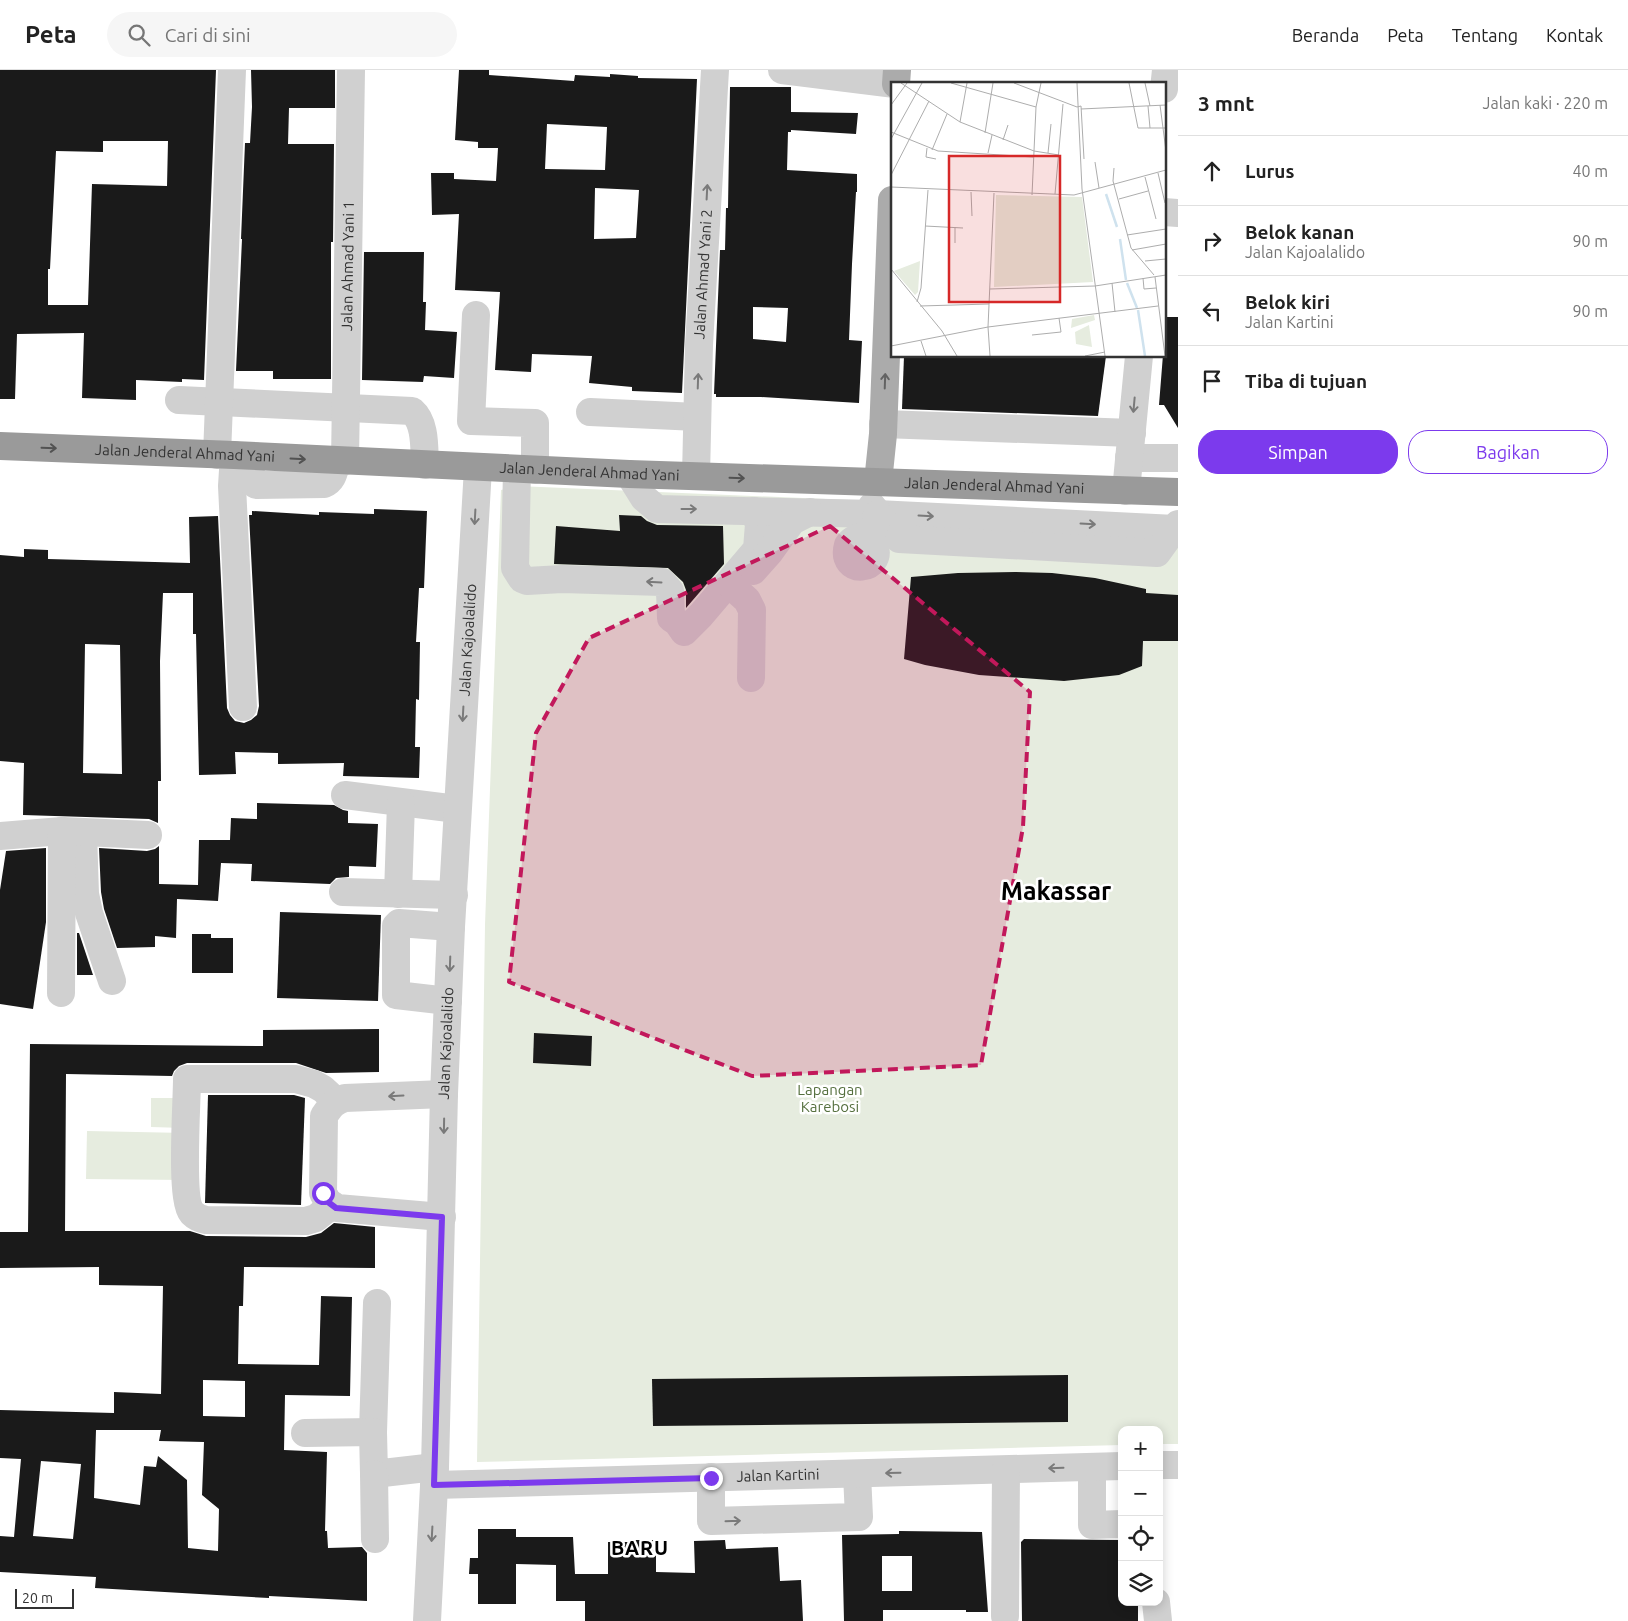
<!DOCTYPE html>
<html lang="id">
<meta charset="utf-8">
<style>
body{margin:0;font-family:Ubuntu,sans-serif;background:#f6f6f6;color:#222}
.controls{position:absolute;right:15px;bottom:15px;display:grid;overflow:hidden;border-radius:10px;box-shadow:0 2px 12px #0003}
.controls button{width:45px;height:45px;display:grid;place-items:center;padding:0;border:0;border-bottom:1px solid #e0e0e0;background:#fff;color:#222;font:25px sans-serif}
.scale{position:absolute;left:15px;bottom:12px;width:59px;box-sizing:border-box;padding-left:5px;border:2px solid #333;border-top:0;font-size:14px;line-height:18px;white-space:nowrap;color:#333;-webkit-text-stroke:4px #fff;paint-order:stroke}
.stop{position:absolute;width:15px;height:15px;margin:-11px;border:4px solid #7c3aed;border-radius:50%;background:#fff}
.stop.end{background:#7c3aed;border-color:#fff;box-shadow:0 1px 5px #0008}
.list{margin:0;padding:0;list-style:none}
h2{display:flex;justify-content:space-between;align-items:center;height:65px;margin:0;padding:0 20px;font-size:21px}
h2 small{font-size:16px;font-weight:400;color:#767676}
.list li{display:grid;grid-template-columns:32px 1fr auto;gap:15px;align-items:center;box-sizing:border-box;height:70px;padding:0 20px;border-top:1px solid #e0e0e0}
.list b{display:block;font-size:19px;white-space:nowrap}
.list p{margin:0;font-size:16px;white-space:nowrap;color:#767676}
.list em{font-size:16px;font-style:normal;color:#767676}
.actions{display:flex;gap:10px;padding:15px 20px}
.actions a{flex:1;padding:11px 0;border:1px solid #7c3aed;border-radius:20px;text-align:center;font-size:18px;color:#7c3aed}
.actions .main{background:#7c3aed;color:#fff}
.icon{flex:none;width:28px;height:28px;fill:none;stroke:currentColor;stroke-width:2;stroke-linecap:round;stroke-linejoin:round}
.map{position:relative;flex:none;width:1178px;height:1551px;overflow:hidden}
header{display:flex;align-items:center;gap:30px;box-sizing:border-box;height:70px;padding:0 25px;background:#fff;border-bottom:1px solid #e0e0e0}
header strong{font-size:24px}
nav{display:flex;gap:28px;margin-inline-start:auto;font-size:18px}
.search{width:350px;height:45px;background:#f6f6f6;display:flex;align-items:center;gap:12px;box-sizing:border-box;padding:0 18px;border-radius:28px;color:#767676;font-size:19px}
main{display:flex}
aside{flex:1;background:#fff}
.map>svg:first-child{display:block}
.green{fill:#e6ecdf}
.building{fill:#1a1a1a;fill-rule:evenodd}
.lines{fill:none;stroke-linecap:round;stroke-linejoin:round}
.minor{stroke:#d0d0d0;stroke-width:28}
.major{stroke:#ababab;stroke-width:28}
.highway{stroke:#9a9a9a;stroke-width:28}
.oneway{stroke:#7a7a7a}
.oneway2{stroke:#636363}
.oneway3{stroke:#525252}
.route{stroke:#7c3aed;stroke-width:6}
.marked{fill:#c2185b;fill-opacity:0.2;stroke:#c2185b;stroke-width:4;stroke-dasharray:10 6;stroke-linejoin:round}
.labels{text-anchor:middle;stroke-width:5;stroke-linejoin:round;paint-order:stroke}
.street-label{font-size:15px;fill:#333;stroke:#fff}
.park-label{font-size:15px;fill:#56703f;stroke:#fff}
.district-label{font-size:20px;font-weight:bold;letter-spacing:1px;fill:#000;stroke:#fff}
.town-label{font-size:25px;font-weight:bold;fill:#000;stroke:#fff}
.inset-river{fill:none;stroke:#cfe2ee;stroke-width:2.5}
.inset-road{fill:none;stroke:#adadad;stroke-width:1}
.view{fill:#d62828;fill-opacity:0.15;stroke:#d62828;stroke-width:2.5}
.inset-edge{fill:none;stroke:#333;stroke-width:2.5}
</style>
<header>
<strong>Peta</strong>
<div class="search"><svg class="icon" aria-label="search" viewBox="0 0 24 24"><circle cx="10" cy="10" r="6"/><path d="M15 15l6 6"/></svg>Cari di sini</div>
<nav><a>Beranda</a><a>Peta</a><a>Tentang</a><a>Kontak</a></nav>
</header>
<main>
<div class="map">
<svg width="1178" height="1551" viewBox="0 0 1178 1551">
<rect width="100%" height="100%" fill="#fff"/>
<g class="green">
<polygon points="517,416 967,435 1178,446 1178,1374 1159,1374 1159,1360 1122,1360 1122,1375 477,1392 485,855 501,420"/>
<polygon points="151,1028 184,1028 184,1058 151,1057"/>
<polygon points="87,1061 186,1063 185,1110 86,1109"/>
</g>
<g class="building">
<path d="M 0,0 L 216,0 L 204,310 L 182,309 L 182,312 L 136,310 L 136,330 L 82,328 L 84,263 L 17,264 L 15,329 L 0,329 ZM 103,71 L 168,71 L 167,116 L 92,114 L 88,235 L 48,235 L 48,199 L 50,199 L 56,81 L 103,82 Z"/>
<polygon points="251,0 335,0 335,38 289,38 288,74 334,74 333,172 331,172 331,309 273,309 273,301 236,301 242,169 241,169 245,73 250,73 252,37"/>
<path d="M 459,0 L 489,0 L 489,5 L 574,11 L 575,5 L 610,7 L 610,4 L 638,6 L 638,8 L 697,9 L 682,323 L 632,321 L 632,317 L 589,313 L 592,286 L 532,284 L 531,302 L 495,300 L 500,222 L 455,220 L 459,144 L 432,145 L 431,103 L 454,103 L 454,109 L 496,111 L 498,78 L 478,78 L 478,72 L 455,70 ZM 547,54 L 607,57 L 605,100 L 545,99 ZM 595,118 L 639,120 L 636,168 L 594,169 Z"/>
<path d="M 730,17 L 791,17 L 791,42 L 858,43 L 856,64 L 791,60 L 791,62 L 788,62 L 787,100 L 857,104 L 857,122 L 856,122 L 852,194 L 849,270 L 862,271 L 859,333 L 761,327 L 716,327 L 716,324 L 714,324 L 720,180 L 725,180 L 726,138 L 728,138 ZM 753,237 L 788,238 L 786,272 L 753,269 Z"/>
<polygon points="364,182 424,182 423,232 426,232 425,260 457,262 454,308 424,306 423,312 362,310"/>
<polygon points="1166,247 1178,247 1178,358 1164,335 1159,335"/>
<polygon points="904,286 1106,286 1098,346 902,339"/>
<path d="M 374,439 L 427,441 L 424,518 L 419,518 L 416,572 L 420,572 L 419,630 L 416,629 L 415,677 L 420,677 L 419,708 L 343,706 L 344,693 L 278,694 L 278,683 L 235,682 L 236,704 L 199,705 L 196,564 L 193,564 L 193,523 L 163,523 L 160,591 L 161,711 L 158,711 L 158,753 L 149,749 L 23,745 L 24,693 L 0,691 L 0,485 L 24,487 L 24,479 L 48,480 L 48,489 L 190,493 L 189,447 L 218,446 L 227,638 L 230,645 L 235,651 L 244,653 L 251,650 L 257,645 L 259,636 L 249,445 L 252,445 L 252,441 L 319,445 L 319,442 L 374,444 ZM 85,574 L 120,575 L 122,704 L 83,703 Z"/>
<polygon points="619,445 641,446 647,451 657,455 723,456 724,494 686,538 686,520 683,512 668,498 554,494 556,456 620,461"/>
<polygon points="1015,502 1052,503 1095,508 1146,519 1146,523 1178,525 1178,571 1143,571 1142,596 1119,605 1064,611 979,605 925,595 904,589 911,507 958,503"/>
<polygon points="257,733 334,735 343,740 348,741 348,753 378,754 376,797 349,796 349,807 336,808 330,814 251,811 252,794 221,793 218,831 177,829 176,868 155,866 155,877 117,878 104,839 101,822 99,778 147,781 155,779 159,776 159,814 198,815 199,770 230,770 231,748 257,749"/>
<polygon points="46,778 46,852 33,939 0,934 0,820 6,781"/>
<polygon points="280,842 381,845 378,931 277,928"/>
<polygon points="77,863 79,863 93,905 77,905"/>
<polygon points="192,864 211,864 211,868 233,868 233,903 192,903"/>
<path d="M 379,959 L 379,1002 L 326,1003 L 296,993 L 187,993 L 179,996 L 174,1001 L 172,1006 L 66,1004 L 65,1161 L 190,1161 L 206,1166 L 306,1167 L 321,1163 L 334,1153 L 375,1157 L 375,1198 L 244,1197 L 243,1236 L 239,1236 L 238,1294 L 319,1295 L 321,1226 L 352,1227 L 350,1326 L 285,1325 L 284,1380 L 327,1382 L 325,1461 L 327,1461 L 328,1478 L 362,1477 L 367,1483 L 367,1531 L 269,1526 L 269,1528 L 95,1518 L 96,1507 L 0,1502 L 0,1466 L 14,1467 L 21,1389 L 0,1388 L 0,1340 L 114,1343 L 114,1322 L 161,1324 L 163,1216 L 99,1215 L 99,1197 L 0,1198 L 0,1162 L 28,1162 L 30,974 L 263,976 L 263,960 ZM 203,1310 L 245,1311 L 245,1347 L 203,1346 ZM 96,1360 L 161,1360 L 159,1371 L 204,1372 L 202,1425 L 219,1439 L 218,1481 L 188,1478 L 187,1410 L 158,1386 L 156,1397 L 144,1396 L 140,1435 L 94,1428 ZM 41,1391 L 81,1394 L 73,1469 L 33,1466 Z"/>
<polygon points="534,963 592,966 591,996 533,993"/>
<polygon points="208,1025 294,1025 305,1028 301,1135 205,1133"/>
<polygon points="1068,1305 1068,1352 653,1356 652,1309"/>
<polygon points="478,1459 516,1459 516,1467 573,1467 575,1504 608,1504 608,1472 635,1472 635,1470 656,1470 656,1502 695,1503 694,1471 725,1470 726,1479 778,1477 780,1511 801,1510 803,1551 585,1551 585,1531 556,1531 556,1495 516,1494 516,1534 478,1534 478,1504 469,1504 470,1488 478,1488"/>
<path d="M 899,1461 L 982,1462 L 988,1542 L 966,1542 L 966,1540 L 883,1540 L 883,1551 L 844,1551 L 842,1465 L 899,1464 ZM 882,1486 L 912,1486 L 912,1521 L 882,1521 Z"/>
<polygon points="1024,1469 1122,1470 1122,1532 1138,1532 1138,1551 1022,1551 1021,1472"/>
</g>
<g class="lines">
<g class="minor">
<polyline points="782,0 895,14"/>
<polyline points="1164,19 1166,0"/>
<polyline points="1164,142 1178,143"/>
<polyline points="476,245 471,351 535,353 535,400"/>
<path d="M 179,330 L 412,341 C 426,353 424,378 425,395"/>
<polyline points="590,342 697,347"/>
<polyline points="883,354 1132,363"/>
<polyline points="217,385 232,0"/>
<polyline points="234,385 232,416 243,637"/>
<path d="M 255,386 C 251,398 245,407 256,415 L 324,414 C 334,410 334,400 337,391"/>
<polyline points="1129,388 1178,388"/>
<path id="s1" d="M 345,391 L 351,0"/>
<polyline points="517,399 515,498 522,509 527,511 562,509 662,512 670,521 671,548 677,552 684,562 701,545 757,479 759,454 754,441"/>
<polyline points="629,404 644,428 657,439 877,444 1175,459"/>
<path id="s2" d="M 696,406 L 699,275 L 715,0"/>
<polyline points="1126,421 1139,286"/>
<polyline points="872,436 899,469 1157,483 1178,454"/>
<path d="M 865,468 L 874,474 C 885,502 839,506 848,475 C 861,458 873,479 877,444"/>
<polyline points="753,501 769,483 792,451 810,442"/>
<polyline points="728,513 747,530 752,540 751,608"/>
<polyline points="345,725 457,739"/>
<polyline points="83,762 85,824 89,843 112,911"/>
<polyline points="0,766 62,761 148,765"/>
<polyline points="343,822 454,825"/>
<polyline points="398,824 401,733"/>
<polyline points="61,923 62,761"/>
<polyline points="448,931 396,925 396,856 399,853 451,857"/>
<path d="M 332,1135 L 316,1148 L 306,1151 L 206,1150 C 201,1149 196,1147 192,1143 C 180,1129 187,1033 187,1009 L 296,1009 L 314,1014 L 323,1019 L 336,1031"/>
<path d="M 442,1147 L 337,1138 L 328,1132 L 323,1123 L 324,1046 C 330,1037 334,1031 345,1028 L 444,1024"/>
<polyline points="373,1362 377,1233"/>
<polyline points="305,1363 373,1362 374,1404 435,1397"/>
<polyline points="1159,1395 1178,1395"/>
<polyline points="1092,1397 1092,1455 1122,1454"/>
<polyline points="374,1404 375,1469"/>
<polyline points="711,1407 711,1451 859,1447 857,1404"/>
<path id="s3" d="M 434,1415 L 1122,1396"/>
<polyline points="1156,1532 1158,1551"/>
<polyline points="1005,1546 1006,1400"/>
<path id="s4" d="M 427,1551 L 435,1397 L 444,1024 L 451,857 L 478,398"/>
</g>
<g class="major">
<polyline points="896,14 897,0"/>
<polyline points="878,412 883,364 892,130"/>
</g>
<path class="highway" id="s5" d="M 0,376 L 234,385 L 629,404 L 1178,422"/>
</g>
<defs><path id="oneway-shaft" d="M-6 0H5M1.5-3L5.5 0L1.5 3" fill="none" stroke-width="1.6" stroke-linecap="round" stroke-linejoin="round" transform="scale(1.25)"/></defs>
<g class="oneway">
<use href="#oneway-shaft" transform="translate(707 122) rotate(-87)"/>
<use href="#oneway-shaft" transform="translate(698 311) rotate(-88)"/>
<use href="#oneway-shaft" transform="translate(1134 335) rotate(95)"/>
<use href="#oneway-shaft" transform="translate(689 439)"/>
<use href="#oneway-shaft" transform="translate(926 446) rotate(3)"/>
<use href="#oneway-shaft" transform="translate(475 447) rotate(93)"/>
<use href="#oneway-shaft" transform="translate(1088 454) rotate(3)"/>
<use href="#oneway-shaft" transform="translate(654 512) rotate(-177)"/>
<use href="#oneway-shaft" transform="translate(463 644) rotate(93)"/>
<use href="#oneway-shaft" transform="translate(450 894) rotate(92)"/>
<use href="#oneway-shaft" transform="translate(396 1026) rotate(177)"/>
<use href="#oneway-shaft" transform="translate(444 1056) rotate(91)"/>
<use href="#oneway-shaft" transform="translate(1056 1398) rotate(178)"/>
<use href="#oneway-shaft" transform="translate(893 1403) rotate(179)"/>
<use href="#oneway-shaft" transform="translate(733 1451) rotate(-2)"/>
<use href="#oneway-shaft" transform="translate(432 1464) rotate(93)"/>
</g>
<use class="oneway2" href="#oneway-shaft" transform="translate(885 311) rotate(-88)"/>
<g class="oneway3">
<use href="#oneway-shaft" transform="translate(49 378) rotate(2)"/>
<use href="#oneway-shaft" transform="translate(298 389) rotate(3)"/>
<use href="#oneway-shaft" transform="translate(737 408) rotate(2)"/>
</g>
<g class="lines">
<polyline class="route" points="323,1123 328,1132 336,1138 442,1147 434,1415 711,1408"/>
</g>
<path class="marked" d="M 830,456 L 1030,622 L 1023,757 L 981,995 L 752,1006 L 509,912 L 536,663 L 589,568 Z"/>
<g class="labels">
<g class="street-label">
<text dy="5" stroke="none"><textPath href="#s1" startOffset="195">Jalan Ahmad Yani 1</textPath></text>
<text dy="5" stroke="none"><textPath href="#s2" startOffset="202">Jalan Ahmad Yani 2</textPath></text>
<text dy="5" stroke="none"><textPath href="#s5" startOffset="185">Jalan Jenderal Ahmad Yani</textPath></text>
<text dy="5" stroke="none"><textPath href="#s5" startOffset="590">Jalan Jenderal Ahmad Yani</textPath></text>
<text dy="5" stroke="none"><textPath href="#s5" startOffset="995">Jalan Jenderal Ahmad Yani</textPath></text>
<text dy="5" stroke="none"><textPath href="#s4" startOffset="982">Jalan Kajoalalido</textPath></text>
<text dy="5" stroke="none"><textPath href="#s4" startOffset="578">Jalan Kajoalalido</textPath></text>
<text dy="5" stroke="none"><textPath href="#s3" startOffset="344">Jalan Kartini</textPath></text>
</g>
<g class="park-label">
<text x="830" y="1025">Lapangan<tspan x="830" dy="17">Karebosi</tspan></text>
</g>
<g class="district-label">
<text x="640" y="1485">BARU</text>
</g>
<g class="town-label">
<text x="1056" y="830">Makassar</text>
</g>
</g>
<g transform="translate(891 12)">
<rect width="275" height="275" fill="#fff"/>
<path d="M 105,113 L 191,115 L 202,200 L 103,205 ZM 29,179 L 27,210 L 24,213 L 3,189 ZM 203,233 L 204,238 L 180,246 L 181,237 ZM 198,243 L 201,265 L 185,262 L 184,250 Z" fill="#e6ecdf"/>
<path class="inset-river" d="M 215,112 L 226,145M 229,157 L 235,198M 236,201 L 246,226M 247,228 L 254,274"/>
<path class="inset-road" d="M 10,1 L 69,40 L 143,69 L 168,73M 60,1 L 145,25M 123,1 L 186,25M 186,1 L 191,107 L 214,274M 238,1 L 247,46 L 275,46M 254,1 L 259,24M 0,23 L 16,1M 269,23 L 275,69M 257,24 L 259,46M 186,25 L 190,24 L 193,77M 190,27 L 275,23M 69,40 L 76,1M 0,50 L 47,69 L 142,75M 94,51 L 102,1M 0,57 L 31,1M 112,58 L 117,43M 36,66 L 35,75 L 45,77M 41,68 L 56,32M 97,71 L 101,53M 157,71 L 160,42M 204,80 L 208,106M 223,86 L 222,99 L 240,166 L 263,193M 267,91 L 274,121M 0,93 L 38,19M 254,95 L 265,137M 0,105 L 183,113 L 275,88M 80,110 L 81,134M 164,112 L 172,22M 141,113 L 145,25 L 150,1M 228,117 L 257,109M 34,144 L 72,146M 236,153 L 275,147M 64,161 L 64,145M 241,168 L 275,162M 254,179 L 275,177M 0,187 L 51,249 L 66,274M 264,195 L 274,274M 252,196 L 253,207 L 265,206M 221,201 L 224,230M 204,204 L 275,193M 99,207 L 204,204M 26,220 L 30,206 L 37,108M 29,224 L 98,222M 141,253 L 170,250 L 168,236M 30,259 L 35,274M 0,264 L 97,245 L 267,224M 99,274 L 97,245 L 103,111M 194,274 L 214,270"/>
<path class="view" d="M 58,74 L 169,74 L 169,220 L 58,220 Z"/>
<rect width="275" height="275" class="inset-edge"/>
</g>
</svg>
<div class="controls">
<button>+</button>
<button>−</button>
<button><svg class="icon" aria-label="locate" viewBox="0 0 24 24"><circle cx="12" cy="12" r="6"/><path d="M12 2v4M12 18v4M2 12h4M18 12h4"/></svg></button>
<button><svg class="icon" aria-label="layers" viewBox="0 0 24 24"><path d="M12 4l9 5-9 5-9-5zM3 14l9 5 9-5"/></svg></button>
</div>
<div class="scale">20 m</div>
<div class="stop" style="left:323px;top:1123px"></div>
<div class="stop end" style="left:711px;top:1408px"></div>
</div>
<aside>
<h2>3 mnt<small>Jalan kaki · 220 m</small></h2>
<ul class="list">
<li><svg class="icon" aria-label="ahead" viewBox="0 0 24 24"><path d="M12 20V5M6 11l6-6 6 6"/></svg><div><b>Lurus</b></div><em>40 m</em></li>
<li><svg class="icon" aria-label="right" viewBox="0 0 24 24"><path d="M7 20v-9h11M14 6l5 5-5 5"/></svg><div><b>Belok kanan</b><p>Jalan Kajoalalido</p></div><em>90 m</em></li>
<li><svg class="icon" aria-label="left" viewBox="0 0 24 24"><path d="M17 20v-9H6M10 6l-5 5 5 5"/></svg><div><b>Belok kiri</b><p>Jalan Kartini</p></div><em>90 m</em></li>
<li><svg class="icon" aria-label="arrive" viewBox="0 0 24 24"><path d="M6 21V4h12l-3 4 3 4H6"/></svg><div><b>Tiba di tujuan</b></div></li>
</ul>
<div class="actions"><a class="main">Simpan</a><a>Bagikan</a></div>
</aside>
</main>
